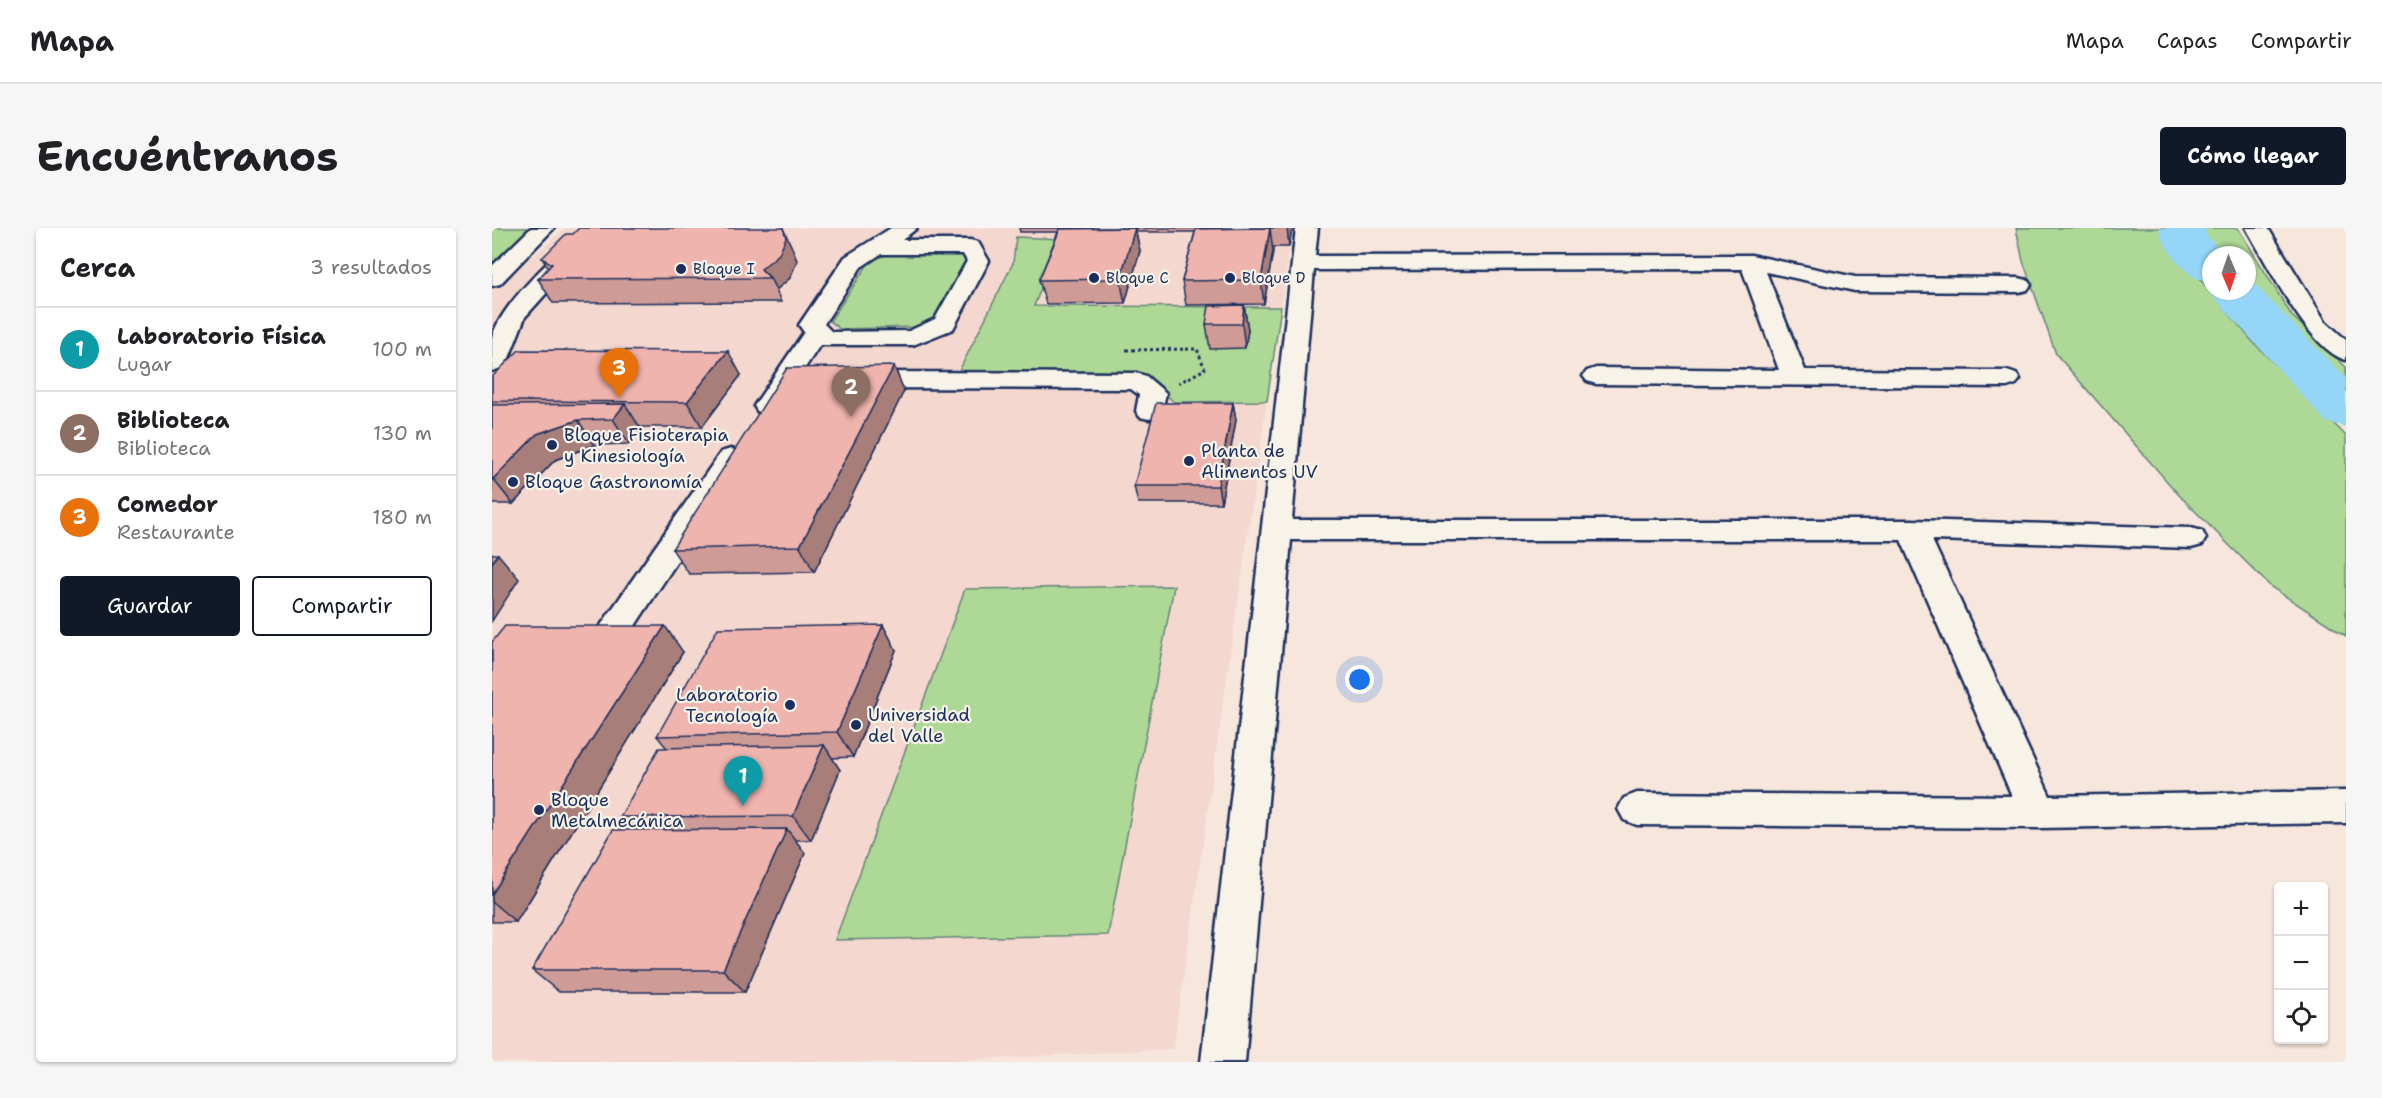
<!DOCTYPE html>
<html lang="es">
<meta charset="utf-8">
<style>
body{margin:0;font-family:"Shantell Sans",sans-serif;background:#f6f6f6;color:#202124}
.controls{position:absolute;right:18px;bottom:18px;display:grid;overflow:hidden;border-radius:6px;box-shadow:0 2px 4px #0004}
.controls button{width:54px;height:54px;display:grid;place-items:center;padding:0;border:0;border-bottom:2px solid #e0e0e0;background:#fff;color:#202124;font:30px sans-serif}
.compass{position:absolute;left:1710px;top:18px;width:54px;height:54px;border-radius:50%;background:#fff;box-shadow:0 2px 4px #0004;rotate:178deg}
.you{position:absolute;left:868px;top:452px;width:21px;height:21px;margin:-15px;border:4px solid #fff;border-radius:50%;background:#1a73e8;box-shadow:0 0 0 9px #1a73e833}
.badge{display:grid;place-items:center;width:39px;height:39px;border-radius:50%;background:#111827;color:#fff;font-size:20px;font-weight:700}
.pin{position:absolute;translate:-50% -50px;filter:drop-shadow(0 2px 3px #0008)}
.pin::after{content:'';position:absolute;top:32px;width:21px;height:18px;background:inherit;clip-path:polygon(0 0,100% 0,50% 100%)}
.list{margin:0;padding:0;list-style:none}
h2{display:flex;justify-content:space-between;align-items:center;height:78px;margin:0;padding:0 24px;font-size:26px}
h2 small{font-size:20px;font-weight:400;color:#757577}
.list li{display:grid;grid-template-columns:39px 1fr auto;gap:18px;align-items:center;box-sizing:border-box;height:84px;padding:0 24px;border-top:2px solid #e0e0e0}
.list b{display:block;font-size:22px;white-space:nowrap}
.list p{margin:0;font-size:20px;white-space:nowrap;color:#757577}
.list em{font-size:20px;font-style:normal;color:#757577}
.actions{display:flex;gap:12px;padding:18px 24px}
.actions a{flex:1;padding:14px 0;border:2px solid #111827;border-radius:6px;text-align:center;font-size:21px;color:#111827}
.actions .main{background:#111827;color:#fff}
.icon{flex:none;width:33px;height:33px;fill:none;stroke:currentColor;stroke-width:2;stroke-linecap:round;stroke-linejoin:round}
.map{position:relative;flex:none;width:1854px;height:834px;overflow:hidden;border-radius:6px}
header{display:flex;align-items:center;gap:36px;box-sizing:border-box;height:84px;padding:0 30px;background:#fff;border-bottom:2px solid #e0e0e0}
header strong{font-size:28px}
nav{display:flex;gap:33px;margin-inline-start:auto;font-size:21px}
.intro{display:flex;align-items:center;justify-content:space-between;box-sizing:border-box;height:144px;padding:0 36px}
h1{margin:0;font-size:42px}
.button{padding:15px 27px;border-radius:6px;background:#111827;color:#fff;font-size:21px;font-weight:700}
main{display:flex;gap:36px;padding:0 36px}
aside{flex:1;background:#fff;border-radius:6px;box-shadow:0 2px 4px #0004}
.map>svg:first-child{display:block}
.built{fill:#f4d7ce}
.green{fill:#aed895;stroke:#64847a;stroke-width:1.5}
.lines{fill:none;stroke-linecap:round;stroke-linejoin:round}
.river{fill:#95d5f7;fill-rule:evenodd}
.minor-casing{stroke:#1b2f5e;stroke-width:5}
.path{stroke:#1b2f5e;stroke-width:3;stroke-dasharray:3 3;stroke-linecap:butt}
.minor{fill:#f7f3e8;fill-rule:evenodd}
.wall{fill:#ce9b96;stroke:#1b2f5e;stroke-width:1.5}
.shaded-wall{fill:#a87e7a;stroke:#1b2f5e;stroke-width:1.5}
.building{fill:#f0b4ae;stroke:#1b2f5e;stroke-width:1.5}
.poi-dot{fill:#1b2f5e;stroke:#f7f3e8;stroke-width:2}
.labels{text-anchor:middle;stroke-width:4.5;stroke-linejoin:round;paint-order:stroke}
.far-poi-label{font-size:15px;fill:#1b2f5e;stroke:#f7f3e8;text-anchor:start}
.poi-label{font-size:18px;fill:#1b2f5e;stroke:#f7f3e8;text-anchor:start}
</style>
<header>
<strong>Mapa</strong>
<nav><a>Mapa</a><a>Capas</a><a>Compartir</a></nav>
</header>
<div class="intro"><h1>Encuéntranos</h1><a class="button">Cómo llegar</a></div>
<main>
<aside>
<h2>Cerca<small>3 resultados</small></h2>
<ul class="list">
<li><span class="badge" style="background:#0f9aa8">1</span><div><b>Laboratorio Física</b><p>Lugar</p></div><em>100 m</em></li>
<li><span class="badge" style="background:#8d6e63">2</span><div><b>Biblioteca</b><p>Biblioteca</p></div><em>130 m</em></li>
<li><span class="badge" style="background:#e8710a">3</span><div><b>Comedor</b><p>Restaurante</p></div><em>180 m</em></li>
</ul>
<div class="actions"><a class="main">Guardar</a><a>Compartir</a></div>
</aside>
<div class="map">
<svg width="1854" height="834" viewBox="0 0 1854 834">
<rect width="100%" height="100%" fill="#f6e6dc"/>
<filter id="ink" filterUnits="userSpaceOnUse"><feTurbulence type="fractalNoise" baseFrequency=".0167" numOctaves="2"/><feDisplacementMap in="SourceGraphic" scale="12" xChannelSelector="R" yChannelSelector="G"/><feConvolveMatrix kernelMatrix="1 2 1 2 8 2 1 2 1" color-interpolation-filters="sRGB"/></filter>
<g filter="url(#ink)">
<polygon class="built" points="74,0 800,0 681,821 432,834 0,834 0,63"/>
<g class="green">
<polygon points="0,0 38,0 0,38"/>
<polygon points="1524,0 1673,0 1675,11 1760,113 1854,208 1854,408 1779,359 1687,267 1564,126 1531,33"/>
<polygon points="1708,0 1746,0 1800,88 1854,139 1854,162 1755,59 1755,27 1724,27 1712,14"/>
<polygon points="524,9 569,11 542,78 789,79 775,173 682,174 655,150 465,147 521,35"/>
<polygon points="396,26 469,26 474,34 442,92 427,99 348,101 338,93 378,33"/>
<polygon points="682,358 616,707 343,712 473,361"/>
</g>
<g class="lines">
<g class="river">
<path d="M 1667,0 L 1713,0 L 1714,7 L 1734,27 L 1719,27 L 1719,53 C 1713,52 1705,51 1700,48 C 1686,36 1670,18 1667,0 Z"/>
<polygon points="1755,52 1759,52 1854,150 1854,199 1834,194 1716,63 1719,59 1719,63 1755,63"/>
</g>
<g class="minor-casing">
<g id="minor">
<polygon points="39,0 62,0 8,56 0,58 0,38"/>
<path d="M 94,0 L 118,0 L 85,31 L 33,89 L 17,130 L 9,140 L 0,143 C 0,132 0,120 0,110 C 8,76 67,23 94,0 Z"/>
<path d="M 399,0 L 425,0 L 410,12 L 478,12 L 486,14 L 497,33 L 461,101 L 421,117 L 328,117 L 284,184 L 275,186 L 266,184 L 262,178 L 312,104 L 307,97 L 353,29 ZM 389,26 L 471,26 L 475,33 L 443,91 L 417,103 L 340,104 L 332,96 L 369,39 Z"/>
<polygon points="804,0 826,0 823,28 1259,27 1363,49 1527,50 1535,52 1539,57 1535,62 1527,64 1363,63 1274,44 1313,142 1515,143 1524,146 1528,151 1524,156 1515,159 1104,156 1095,153 1091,148 1095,143 1104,140 1287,142 1250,41 822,42 800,292 1420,292 1699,300 1710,303 1714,310 1710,317 1699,320 1440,312 1558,568 1854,563 1854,595 1546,600 1145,597 1132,592 1126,581 1132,570 1145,565 1520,568 1409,312 799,312 753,834 709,834"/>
<path d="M 1754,0 L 1776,0 L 1833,93 L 1854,112 L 1854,132 C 1817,123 1774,33 1754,0 Z"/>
<polygon points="363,144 645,145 654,148 674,165 670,183 666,189 657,191 648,189 644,183 647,167 639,161 363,160 354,157 350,152 354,147"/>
<polygon points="239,221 249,224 253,230 131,416 119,420 107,416 103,408 107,400 229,224"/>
</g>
</g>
<polyline class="path" points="634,122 705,121 713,141 687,155"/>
<use href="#minor" class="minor"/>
</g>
<g class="wall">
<polygon points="527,0 800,0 797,19 780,19 781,23 772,76 694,77 690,53 703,4 644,4 648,23 633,75 554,76 547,52 566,4 528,4"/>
<polygon points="302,24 305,33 298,50 284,62 289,74 61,75 46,51 56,40 50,30"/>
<polygon points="752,77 756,102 753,120 718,121 714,96"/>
<polygon points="402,138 412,163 322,344 197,346 180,321"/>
<polygon points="249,147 210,199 148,199 149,201 137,216 102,217 63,232 21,276 0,276 0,149"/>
<polygon points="741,175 744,192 729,275 646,275 642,258"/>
<polygon points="391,397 404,422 361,529 340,530 348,542 319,612 303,612 313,625 253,764 67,764 40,742 139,602 128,589 174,519 165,508"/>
<polygon points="0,414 191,424 24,694 0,694"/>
</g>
<g class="shaded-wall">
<polygon points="291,0 302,24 305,33 298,50 284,62 278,50 269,41"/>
<polygon points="643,0 648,23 633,75 628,51"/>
<polygon points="778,0 781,23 772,76 769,52"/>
<polygon points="795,0 800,0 797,19"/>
<polygon points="752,77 756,102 753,120 750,96"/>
<polygon points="236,123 249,147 210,199 195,174"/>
<polygon points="402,138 412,163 322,344 308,318"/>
<polygon points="741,175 744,192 729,275 726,258"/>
<polygon points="133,176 149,201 137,216 121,191"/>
<polygon points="86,192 102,217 63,232 21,276 1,251 45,206"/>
<polygon points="6,326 27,351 0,393 0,335"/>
<polygon points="391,397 404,422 361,529 345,504"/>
<polygon points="173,398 191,424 24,694 0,674 0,666"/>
<polygon points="332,517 348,542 319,612 301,588"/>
<polygon points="295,601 313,625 253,764 231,742"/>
</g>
<g class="building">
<polygon points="87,0 291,0 294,9 287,26 269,41 278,50 46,51 60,36 50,30 74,6 81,6"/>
<polygon points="643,0 628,51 547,52 568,1"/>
<polygon points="778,0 769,52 690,53 704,1"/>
<polygon points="752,77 750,96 714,96 717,78"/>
<polygon points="27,122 236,123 195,174 0,173 0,149"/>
<polygon points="402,138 308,318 180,321 295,140"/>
<polygon points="664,175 741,175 726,258 642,258"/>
<polygon points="133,176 121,191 86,192 45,206 1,251 0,251 0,177"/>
<polygon points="0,326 6,326 0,335"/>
<polygon points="391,397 345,504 165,508 226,400"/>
<polygon points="13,398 173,398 0,666 0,414"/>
<polygon points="332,517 301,588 128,589 167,520"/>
<polygon points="295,601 231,742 40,742 121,602"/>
</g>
</g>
<g class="poi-dot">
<circle cx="189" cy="41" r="6"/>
<circle cx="602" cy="50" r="6"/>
<circle cx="738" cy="50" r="6"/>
<circle cx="60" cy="217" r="6"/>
<circle cx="697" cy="233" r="6"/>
<circle cx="21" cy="254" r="6"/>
<circle cx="298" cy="477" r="6"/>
<circle cx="364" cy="497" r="6"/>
<circle cx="47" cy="582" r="6"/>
</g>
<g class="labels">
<g class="far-poi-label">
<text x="201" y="46">Bloque I</text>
<text x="614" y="55">Bloque C</text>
<text x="750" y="55">Bloque D</text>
</g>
<g class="poi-label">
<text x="72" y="213">Bloque Fisioterapia<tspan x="72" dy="21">y Kinesiología</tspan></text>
<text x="709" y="229">Planta de<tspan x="709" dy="21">Alimentos UV</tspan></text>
<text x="33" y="260">Bloque Gastronomía</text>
<text x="286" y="473" text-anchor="end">Laboratorio<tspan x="286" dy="21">Tecnología</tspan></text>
<text x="376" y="493">Universidad<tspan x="376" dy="21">del Valle</tspan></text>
<text x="59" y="578">Bloque<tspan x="59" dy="21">Metalmecánica</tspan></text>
</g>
</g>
</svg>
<div class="controls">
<button>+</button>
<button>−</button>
<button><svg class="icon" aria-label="locate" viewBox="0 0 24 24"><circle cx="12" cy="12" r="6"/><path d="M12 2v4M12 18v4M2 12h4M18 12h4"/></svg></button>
</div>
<svg class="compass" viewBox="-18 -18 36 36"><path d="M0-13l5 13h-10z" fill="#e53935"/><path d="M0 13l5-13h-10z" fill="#757577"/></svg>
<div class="you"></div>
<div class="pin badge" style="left:251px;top:578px;background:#0f9aa8">1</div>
<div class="pin badge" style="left:359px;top:189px;background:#8d6e63">2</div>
<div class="pin badge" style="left:127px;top:170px;background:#e8710a">3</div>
</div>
</main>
